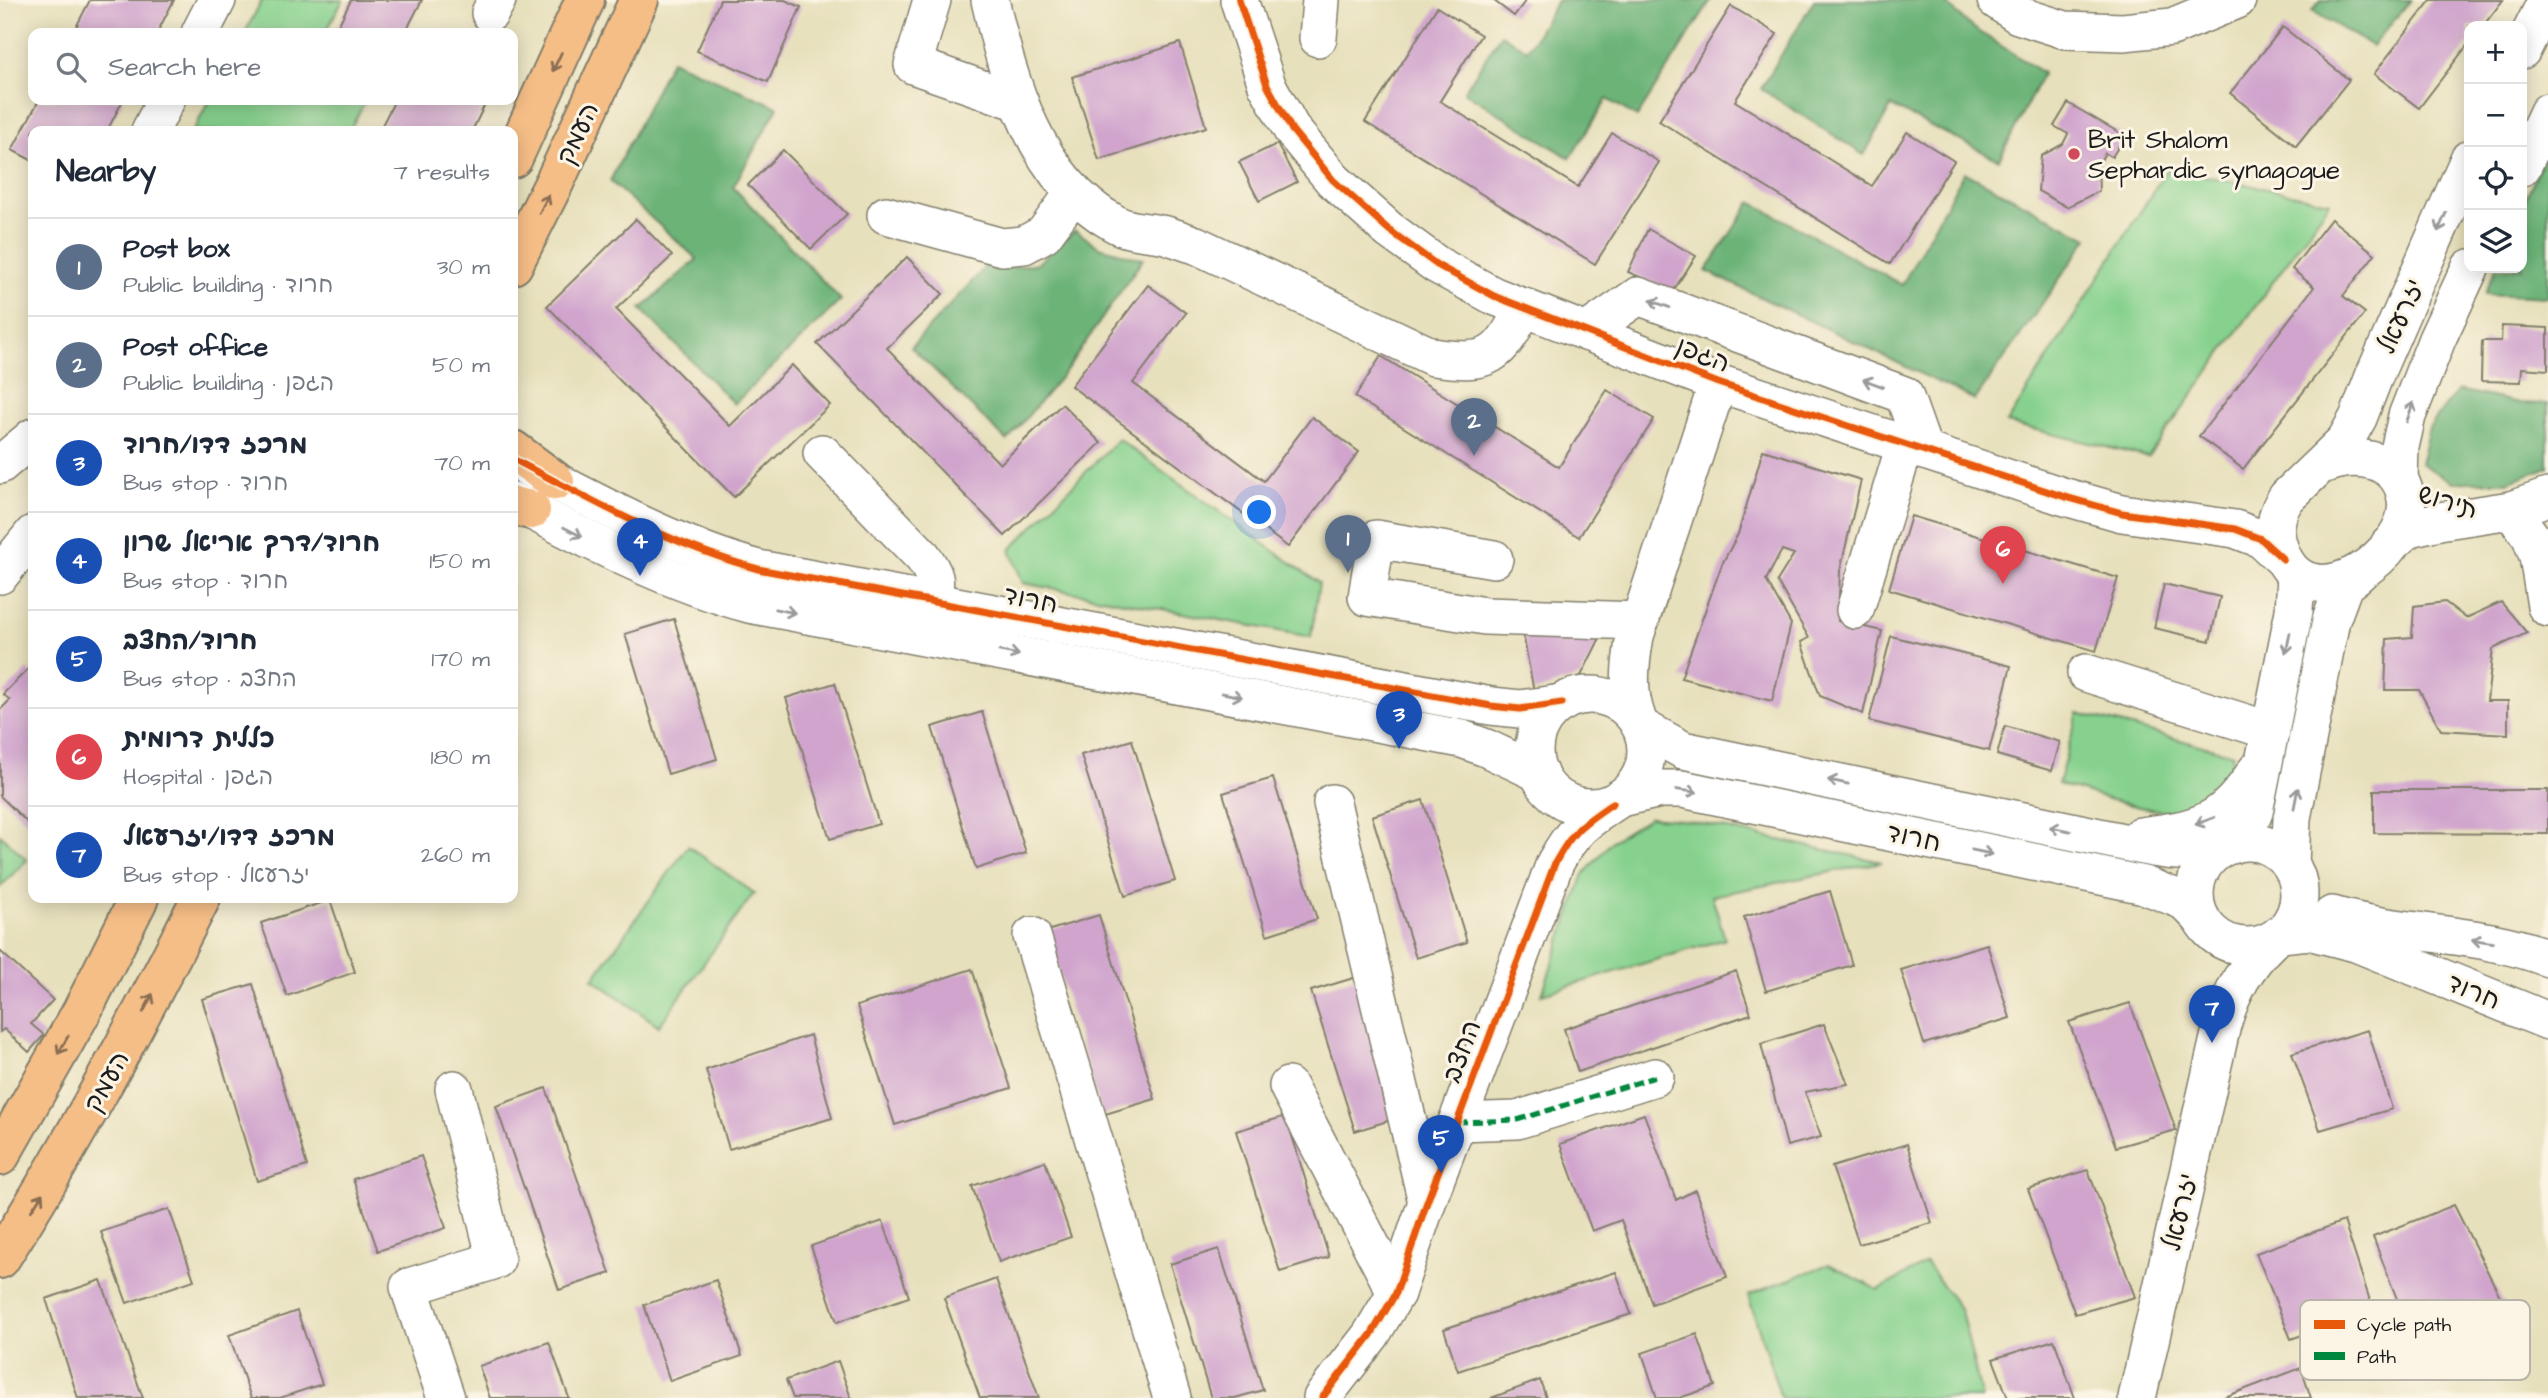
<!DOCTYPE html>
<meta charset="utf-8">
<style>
body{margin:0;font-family:"Architects Daughter","Playpen Sans Hebrew",sans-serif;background:#f2f2f3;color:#1f2937}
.controls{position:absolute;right:21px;top:21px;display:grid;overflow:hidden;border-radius:14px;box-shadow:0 4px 18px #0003}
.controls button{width:63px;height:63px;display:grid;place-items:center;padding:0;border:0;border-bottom:2px solid #e0e1e3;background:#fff;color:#1f2937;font:35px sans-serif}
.you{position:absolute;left:1260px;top:513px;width:24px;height:24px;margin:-18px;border:5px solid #fff;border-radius:50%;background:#1a73e8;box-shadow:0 0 0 10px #1a73e833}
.badge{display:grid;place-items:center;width:46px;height:46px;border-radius:50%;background:#7c3aed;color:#fff;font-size:23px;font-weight:700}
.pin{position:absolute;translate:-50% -58px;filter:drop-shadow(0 2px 4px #0008)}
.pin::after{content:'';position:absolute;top:37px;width:24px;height:21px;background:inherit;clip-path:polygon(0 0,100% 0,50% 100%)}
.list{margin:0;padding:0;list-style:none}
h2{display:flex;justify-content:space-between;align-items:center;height:91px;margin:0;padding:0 28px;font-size:30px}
h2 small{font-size:23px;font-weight:400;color:#747a83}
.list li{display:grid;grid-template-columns:46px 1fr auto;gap:21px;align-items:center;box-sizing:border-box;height:98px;padding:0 28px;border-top:2px solid #e0e1e3}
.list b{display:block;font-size:26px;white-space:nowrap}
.list p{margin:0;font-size:23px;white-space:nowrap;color:#747a83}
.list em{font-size:23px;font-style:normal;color:#747a83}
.icon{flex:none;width:38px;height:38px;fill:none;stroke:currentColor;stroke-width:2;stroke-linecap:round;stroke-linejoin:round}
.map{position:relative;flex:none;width:2548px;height:1398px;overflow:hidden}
.search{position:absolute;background:#fff;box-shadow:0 4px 18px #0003;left:28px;top:28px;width:490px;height:77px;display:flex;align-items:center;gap:18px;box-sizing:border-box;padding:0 24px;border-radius:14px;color:#747a83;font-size:26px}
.panel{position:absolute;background:#fff;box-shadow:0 4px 18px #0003;left:28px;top:126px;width:490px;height:777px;border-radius:14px}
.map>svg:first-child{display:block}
.green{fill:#86d18d;stroke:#517654;stroke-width:2}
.forest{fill:#6cb378;stroke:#44684a;stroke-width:2}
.building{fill:#d0a4cd}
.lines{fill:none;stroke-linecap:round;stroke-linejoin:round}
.minor-casing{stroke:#827e6c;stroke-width:40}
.major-casing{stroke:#827e6c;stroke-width:42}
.minor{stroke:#fff;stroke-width:37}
.major{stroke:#f6be87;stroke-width:38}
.quiet{stroke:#00873e;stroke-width:5;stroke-dasharray:10 5;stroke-linecap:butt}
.cycleway-casing{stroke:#fcf5e5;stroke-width:11}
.cycleway{stroke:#e8590c;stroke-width:7}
.oneway{stroke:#896d52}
.oneway2{stroke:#999}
.poi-dot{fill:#d1495b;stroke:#fcf5e5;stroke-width:2.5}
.labels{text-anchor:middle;stroke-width:6;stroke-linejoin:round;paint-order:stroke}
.street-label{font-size:26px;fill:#1c1c1c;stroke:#fcf5e5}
.poi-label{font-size:26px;fill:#1c1c1c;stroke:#fcf5e5;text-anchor:start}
.key{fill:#fcf5e5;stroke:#b9b4a9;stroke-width:2}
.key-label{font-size:19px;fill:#1c1c1c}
</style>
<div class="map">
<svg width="2548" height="1398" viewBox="0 0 2548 1398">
<rect width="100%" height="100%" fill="#fcf5e5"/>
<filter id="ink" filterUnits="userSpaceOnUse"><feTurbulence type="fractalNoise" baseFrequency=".0143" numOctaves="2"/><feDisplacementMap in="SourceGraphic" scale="14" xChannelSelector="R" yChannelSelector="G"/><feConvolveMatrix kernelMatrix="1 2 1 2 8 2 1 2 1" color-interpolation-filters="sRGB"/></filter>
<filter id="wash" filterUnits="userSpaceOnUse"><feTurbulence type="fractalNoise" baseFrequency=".00686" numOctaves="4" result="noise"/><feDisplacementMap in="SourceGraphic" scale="28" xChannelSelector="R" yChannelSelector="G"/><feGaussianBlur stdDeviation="1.57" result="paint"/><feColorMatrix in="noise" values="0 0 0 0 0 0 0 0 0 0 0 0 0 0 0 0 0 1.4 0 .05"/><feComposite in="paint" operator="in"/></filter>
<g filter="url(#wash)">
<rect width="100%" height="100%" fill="#e7e0bc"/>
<g class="green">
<polygon points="262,0 343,0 325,33 245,33"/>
<polygon points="210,100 366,100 349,131 193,131"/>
<polygon points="2168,168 2330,202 2148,457 2007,423"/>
<polygon points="1118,439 1319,583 1311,637 1023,583 1010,550"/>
<path d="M 2078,713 L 2233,754 C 2230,767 2229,785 2220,795 C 2185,832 2100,795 2058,784 Z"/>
<polygon points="1650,817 1690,821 1882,862 1712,896 1725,939 1542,994 1584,874 1612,841"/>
<polygon points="0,834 27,860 0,887"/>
<polygon points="688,846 754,893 659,1026 593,979"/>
<polygon points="1926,1263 1961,1311 1982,1398 1781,1398 1748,1295 1829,1264 1878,1290"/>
</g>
<g class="forest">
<polygon points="1558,0 1711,0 1637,117 1607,99 1570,158 1464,92 1501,34 1527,50"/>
<polygon points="1814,0 1942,0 1972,27 2043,73 1999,160 1891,106 1864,155 1761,89"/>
<polygon points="2321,0 2411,0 2372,46 2312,11"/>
<polygon points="671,60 778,107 733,187 841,300 734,404 641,309 697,259 610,181"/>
<polygon points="2548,145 2548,297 2485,294 2496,268 2522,268 2522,207"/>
<polygon points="1964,172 2088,238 1975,400 1706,271 1751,202 1902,285"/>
<polygon points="1075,230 1099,247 1143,259 1065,372 1007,441 911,347 987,265 1008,268 1038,263"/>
<polygon points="2458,390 2520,403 2548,404 2548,467 2508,482 2453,482 2420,463 2429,428"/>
</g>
<g id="blocks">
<g class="building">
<polygon points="90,0 174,0 157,33 73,33"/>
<polygon points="351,0 422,0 405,33 343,33 336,30"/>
<polygon points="720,0 785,0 801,7 768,82 697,51"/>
<polygon points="1493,0 1526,0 1514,16"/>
<polygon points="2431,0 2503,0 2483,26 2469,26 2469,43 2419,108 2374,74"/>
<polygon points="1731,6 1777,34 1735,101 1872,186 1907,132 1954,161 1890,264 1659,121"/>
<polygon points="1437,7 1481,35 1440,101 1578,187 1612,133 1659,162 1595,264 1365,122"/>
<polygon points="2283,27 2349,80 2296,146 2230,93"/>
<polygon points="1180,43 1206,127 1099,160 1072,77"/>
<polygon points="39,100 123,100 107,131 33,131 33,161 12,150"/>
<polygon points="395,100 487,100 472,131 379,131"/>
<polygon points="2068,103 2125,136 2112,157 2105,153 2098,165 2099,191 2067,207 2038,191 2041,156 2063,144 2068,134 2054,126"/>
<polygon points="1277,144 1297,182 1259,201 1239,162"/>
<polygon points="783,150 847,214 811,249 748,185"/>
<polygon points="636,219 672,256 616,309 730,426 792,365 830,405 734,497 547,306"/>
<polygon points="2331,219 2375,254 2343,296 2365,313 2243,469 2199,436 2314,287 2292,269"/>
<polygon points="1648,229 1696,256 1673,291 1628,272"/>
<polygon points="907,257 943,294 887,348 1000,464 1062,404 1101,443 1005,536 817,344"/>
<polygon points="1148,285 1186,313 1133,383 1264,481 1312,417 1359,452 1288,547 1071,386"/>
<polygon points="2502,326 2548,328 2548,370 2522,368 2521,382 2481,381 2482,341 2501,341"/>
<polygon points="1381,356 1559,467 1607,390 1654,419 1579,537 1355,397"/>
<polygon points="1763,450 1861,480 1840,571 1838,621 1882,631 1863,714 1820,696 1801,642 1809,638 1777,581 1794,554 1782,550 1766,580 1791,624 1772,701 1681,678 1722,564 1738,534"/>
<polygon points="1911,516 2118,578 2096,651 1889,589"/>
<polygon points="2164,584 2220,597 2210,641 2154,628"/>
<polygon points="2445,602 2466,618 2501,602 2527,633 2493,649 2487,701 2508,701 2508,734 2441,730 2419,690 2385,690 2387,639 2412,637 2414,606"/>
<polygon points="674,619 717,759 668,774 625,634"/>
<polygon points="1523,634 1601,636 1581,676 1534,692"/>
<polygon points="1891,636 2011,666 1989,751 1869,721"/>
<polygon points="28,669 33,675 33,828 0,796 0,710 10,700 3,694"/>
<polygon points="835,683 879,824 830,839 786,698"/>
<polygon points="982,712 1026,853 976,869 932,727"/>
<polygon points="2005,726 2060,742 2052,771 1997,755"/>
<polygon points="1132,740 1175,881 1125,896 1081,755"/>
<polygon points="1273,778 1317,919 1267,935 1223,793"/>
<polygon points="2374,790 2548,790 2548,834 2374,833"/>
<polygon points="1423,800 1467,942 1416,958 1372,816"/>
<polygon points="1830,891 1852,965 1766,991 1744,917"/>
<polygon points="330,900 355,972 287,996 261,923"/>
<polygon points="1099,915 1155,1099 1102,1115 1047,931"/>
<polygon points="1987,944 2010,1018 1924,1044 1901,970"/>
<polygon points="0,951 53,1000 31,1024 44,1035 29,1052 4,1029 0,1032"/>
<polygon points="972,969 1011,1088 895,1125 857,1006"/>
<polygon points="1736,971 1751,1014 1578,1072 1564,1029"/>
<polygon points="1360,976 1404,1116 1355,1131 1311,991"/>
<polygon points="253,984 307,1166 257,1181 202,999"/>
<polygon points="2130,1003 2176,1130 2116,1147 2069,1022"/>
<polygon points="1824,1024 1848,1084 1805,1092 1821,1137 1787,1146 1761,1044"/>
<polygon points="2368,1030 2392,1109 2320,1130 2292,1053"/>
<polygon points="810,1035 832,1118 729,1149 706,1070"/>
<polygon points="546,1088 610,1273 559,1290 496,1106"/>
<polygon points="1644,1114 1676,1200 1695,1190 1727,1277 1652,1304 1621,1220 1592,1231 1560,1144"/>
<polygon points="1286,1116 1329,1257 1280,1272 1236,1131"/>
<polygon points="1907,1144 1932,1223 1859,1244 1832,1167"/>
<polygon points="421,1156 446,1228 378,1251 353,1179"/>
<polygon points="1045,1161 1071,1237 999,1262 972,1186"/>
<polygon points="2088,1170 2135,1297 2075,1314 2028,1189"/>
<polygon points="2454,1205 2516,1328 2421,1361 2373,1237"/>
<polygon points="169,1209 194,1280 127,1303 101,1232"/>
<polygon points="883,1221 909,1297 837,1322 811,1246"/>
<polygon points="2344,1221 2373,1310 2291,1339 2256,1253"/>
<polygon points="1219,1249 1263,1390 1235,1398 1211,1398 1170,1264"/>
<polygon points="1616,1272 1631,1314 1458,1371 1444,1329"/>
<polygon points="996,1279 1039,1398 980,1398 944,1298"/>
<polygon points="101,1280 143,1398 78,1398 46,1299"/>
<polygon points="716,1280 742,1356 670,1381 644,1305"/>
<polygon points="297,1311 322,1384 280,1398 251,1398 229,1335"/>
<polygon points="1697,1334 1715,1386 1679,1398 1657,1398 1642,1353"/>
<polygon points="2054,1340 2075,1398 2008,1398 1993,1359"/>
<polygon points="549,1342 569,1398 490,1398 479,1366"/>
<polygon points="838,1361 851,1398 793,1398 786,1380"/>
<polygon points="2301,1368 2311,1398 2222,1398"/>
<polygon points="1540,1380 1546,1398 1491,1398"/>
</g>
</g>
</g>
<g filter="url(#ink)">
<use href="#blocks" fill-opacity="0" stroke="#827e6c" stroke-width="2"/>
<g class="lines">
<g class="minor-casing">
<g id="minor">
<polyline points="932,0 913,65 1019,102"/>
<path d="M 990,0 C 1009,82 1035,179 1114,223 C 1128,232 1149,231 1166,235 C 1176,238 1186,242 1196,245 L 1433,357 C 1490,365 1499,358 1524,307"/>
<polyline points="1239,0 1267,85 1292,130 1333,180 1389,230 1437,265 1494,296 1718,383 2062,496 2122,513 2235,529 2261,539 2283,559"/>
<polyline points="1996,0 2018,15 2065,30 2123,32 2172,27 2237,0"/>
<polyline points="490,13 497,0"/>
<polyline points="200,33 217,0"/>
<polyline points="1318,38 1321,0"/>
<polyline points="2522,50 2547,0"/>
<polyline points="150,131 166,100"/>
<polyline points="2522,167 2548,112"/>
<polyline points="886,215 1002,247 1024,245 1044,234 1074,193"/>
<polyline points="1586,332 1638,296 1904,395 1924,451"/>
<path d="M 822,453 L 923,557 C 935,575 938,580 931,601"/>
<polyline points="0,465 33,437"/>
<path d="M 2322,465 C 2354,451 2400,457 2406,499 C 2415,552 2305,630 2279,547 C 2273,530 2276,512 2287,497 L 2345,441 L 2358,418 L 2375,374 L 2469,159"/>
<path d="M 528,467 C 603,506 676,546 758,569 L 1491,706 L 1520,709 L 1562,703"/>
<polyline points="2399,479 2400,447 2407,416 2437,339 2470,268"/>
<path d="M 513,501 C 590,541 665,581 749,604 L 1462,739 L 1486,748 L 1539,773"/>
<polyline points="2511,510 2531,537 2538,556 2546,606 2548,608"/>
<polyline points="2389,545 2409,528 2439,521 2511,510 2548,497"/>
<polyline points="1494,559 1376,539 1367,597 1485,616 1640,621"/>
<polyline points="0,575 33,534"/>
<polyline points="1855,610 1905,445"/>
<polyline points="2086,673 2271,731"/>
<circle cx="1590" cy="751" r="56"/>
<path d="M 1637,718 C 1627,691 1630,665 1635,636 L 1718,383"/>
<path d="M 1641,727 L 1683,750 L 2152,848 C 2178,853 2198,852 2223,847"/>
<polyline points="1620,798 1661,789 1682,789 2144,885 2184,901 2200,917"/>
<polyline points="1332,803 1427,1202"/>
<path d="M 2140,836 C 2199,829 2224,823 2256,771"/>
<circle cx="2247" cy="894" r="52"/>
<polyline points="2232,845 2247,829 2254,812 2294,611 2296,576"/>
<polyline points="2290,865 2292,818 2331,620 2344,585 2358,574"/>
<path d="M 2332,915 C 2403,936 2479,931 2548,958"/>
<polyline points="2280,934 2309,931 2356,943 2548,1021"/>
<polyline points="1032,936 1172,1398"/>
<polyline points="1288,1086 1396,1293"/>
<polyline points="1457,1122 1517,1120 1655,1077"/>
<polyline points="446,1398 409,1287 496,1260 454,1089"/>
<path d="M 1322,1398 L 1371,1335 L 1396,1293 L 1427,1202 L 1555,863 C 1573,830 1582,824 1613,803"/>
<path d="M 2137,1398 L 2222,1025 C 2232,991 2246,965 2272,940"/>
</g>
</g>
<g class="major-casing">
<g id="major">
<polyline points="513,158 585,0"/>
<polyline points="513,265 555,181 639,0"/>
<polyline points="513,450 555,481"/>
<polyline points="513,506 531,510"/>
<polyline points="0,1156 82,1011 139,898"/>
<path d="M 0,1259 C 74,1143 139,1021 201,898"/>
</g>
</g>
<use href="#minor" class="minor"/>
<use href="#major" class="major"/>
<polyline class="quiet" points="1457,1122 1517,1120 1655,1077"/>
<g class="cycleway-casing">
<g id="cycleway">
<polyline points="1239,0 1267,85 1292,130 1333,180 1389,230 1437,265 1494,296 1718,383 2062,496 2122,513 2235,529 2261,539 2283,559"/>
<path d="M 513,459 C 593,501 670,545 758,569 L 1491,706 L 1520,709 L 1562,703"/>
<path d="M 1322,1398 L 1371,1335 L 1396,1293 L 1427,1202 L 1555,863 C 1573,830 1582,824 1613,803"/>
</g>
</g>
<use href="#cycleway" class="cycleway"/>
</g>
<defs><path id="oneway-shaft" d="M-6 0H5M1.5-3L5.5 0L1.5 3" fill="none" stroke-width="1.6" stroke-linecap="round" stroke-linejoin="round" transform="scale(1.75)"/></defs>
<g class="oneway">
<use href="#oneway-shaft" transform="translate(557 62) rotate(115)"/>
<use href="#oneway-shaft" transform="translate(544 204) rotate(-63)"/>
<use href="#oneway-shaft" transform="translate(148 1003) rotate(-63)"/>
<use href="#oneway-shaft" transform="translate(63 1045) rotate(120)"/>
<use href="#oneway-shaft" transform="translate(37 1202) rotate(-57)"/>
</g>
<g class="oneway2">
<use href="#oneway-shaft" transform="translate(2442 222) rotate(114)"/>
<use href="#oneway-shaft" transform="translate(1660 304) rotate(-160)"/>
<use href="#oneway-shaft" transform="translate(1873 383) rotate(-160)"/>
<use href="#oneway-shaft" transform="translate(2410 412) rotate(-71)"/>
<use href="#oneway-shaft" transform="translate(573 532) rotate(27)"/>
<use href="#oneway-shaft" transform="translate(785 611) rotate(11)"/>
<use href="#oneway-shaft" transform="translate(2288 643) rotate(101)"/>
<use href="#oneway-shaft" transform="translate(1009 653) rotate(11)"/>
<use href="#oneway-shaft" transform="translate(1232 695) rotate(11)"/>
<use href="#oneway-shaft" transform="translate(1838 782) rotate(-168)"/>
<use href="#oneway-shaft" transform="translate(1687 791) rotate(8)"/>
<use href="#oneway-shaft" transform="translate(2296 798) rotate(-79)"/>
<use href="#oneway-shaft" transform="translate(2205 821) rotate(159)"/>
<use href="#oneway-shaft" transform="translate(2060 829) rotate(-168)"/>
<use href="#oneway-shaft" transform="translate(1982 852) rotate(12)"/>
<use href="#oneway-shaft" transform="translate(2482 941) rotate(-171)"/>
</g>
</g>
<circle class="poi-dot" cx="2074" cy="154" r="7"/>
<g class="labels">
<g class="street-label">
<text transform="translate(577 133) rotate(-65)" y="9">העמק</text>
<text transform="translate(2400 316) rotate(-66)" y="9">יזרעאל</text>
<text transform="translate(1703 354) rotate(21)" y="9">הגפן</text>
<text transform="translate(2448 501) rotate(17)" y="9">תירוש</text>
<text transform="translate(1031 599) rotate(11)" y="9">חרוד</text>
<text transform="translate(1914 837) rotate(12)" y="9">חרוד</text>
<text transform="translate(2474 991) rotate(22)" y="9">חרוד</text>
<text transform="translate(1461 1051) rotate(-69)" y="9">החצב</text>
<text transform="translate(106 1081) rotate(-61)" y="9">העמק</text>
<text transform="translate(2179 1212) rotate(-77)" y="9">יזרעאל</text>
</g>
<g class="poi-label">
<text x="2088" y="148">Brit Shalom<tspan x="2088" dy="30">Sephardic synagogue</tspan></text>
</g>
</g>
<rect x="2300" y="1300" width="230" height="80" rx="10" class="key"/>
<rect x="2314" y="1320" width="31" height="9" fill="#e8590c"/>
<rect x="2314" y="1352" width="31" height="8" fill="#00873e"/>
<g class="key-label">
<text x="2357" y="1331">Cycle path</text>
<text x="2357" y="1363">Path</text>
</g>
</svg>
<div class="controls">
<button>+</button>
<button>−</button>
<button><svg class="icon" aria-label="locate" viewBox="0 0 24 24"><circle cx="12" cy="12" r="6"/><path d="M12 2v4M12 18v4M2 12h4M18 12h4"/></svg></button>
<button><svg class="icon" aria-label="layers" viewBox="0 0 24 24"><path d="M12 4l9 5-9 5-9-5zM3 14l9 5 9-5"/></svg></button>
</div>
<div class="you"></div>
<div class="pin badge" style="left:1348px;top:573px;background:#5c6f8a">1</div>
<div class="pin badge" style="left:1474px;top:456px;background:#5c6f8a">2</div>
<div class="pin badge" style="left:1399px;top:749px;background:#1a4fb4">3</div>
<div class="pin badge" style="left:640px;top:576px;background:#1a4fb4">4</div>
<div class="pin badge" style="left:1441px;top:1173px;background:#1a4fb4">5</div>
<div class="pin badge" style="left:2003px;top:584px;background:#e0444e">6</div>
<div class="pin badge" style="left:2212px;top:1043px;background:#1a4fb4">7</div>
<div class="search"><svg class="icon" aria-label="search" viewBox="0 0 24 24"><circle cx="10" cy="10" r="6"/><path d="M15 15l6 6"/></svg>Search here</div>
<section class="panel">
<h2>Nearby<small>7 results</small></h2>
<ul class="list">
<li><span class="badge" style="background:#5c6f8a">1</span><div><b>Post box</b><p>Public building · חרוד</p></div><em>30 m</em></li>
<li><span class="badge" style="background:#5c6f8a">2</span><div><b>Post office</b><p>Public building · הגפן</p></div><em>50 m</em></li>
<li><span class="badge" style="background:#1a4fb4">3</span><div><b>מרכז דדו/חרוד</b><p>Bus stop · חרוד</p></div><em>70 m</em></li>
<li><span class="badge" style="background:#1a4fb4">4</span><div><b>חרוד/דרך אריאל שרון</b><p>Bus stop · חרוד</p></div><em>150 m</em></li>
<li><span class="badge" style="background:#1a4fb4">5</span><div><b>חרוד/החצב</b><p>Bus stop · החצב</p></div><em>170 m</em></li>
<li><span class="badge" style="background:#e0444e">6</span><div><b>כללית דרומית</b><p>Hospital · הגפן</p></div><em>180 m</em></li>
<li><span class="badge" style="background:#1a4fb4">7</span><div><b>מרכז דדו/יזרעאל</b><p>Bus stop · יזרעאל</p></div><em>260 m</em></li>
</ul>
</section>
</div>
